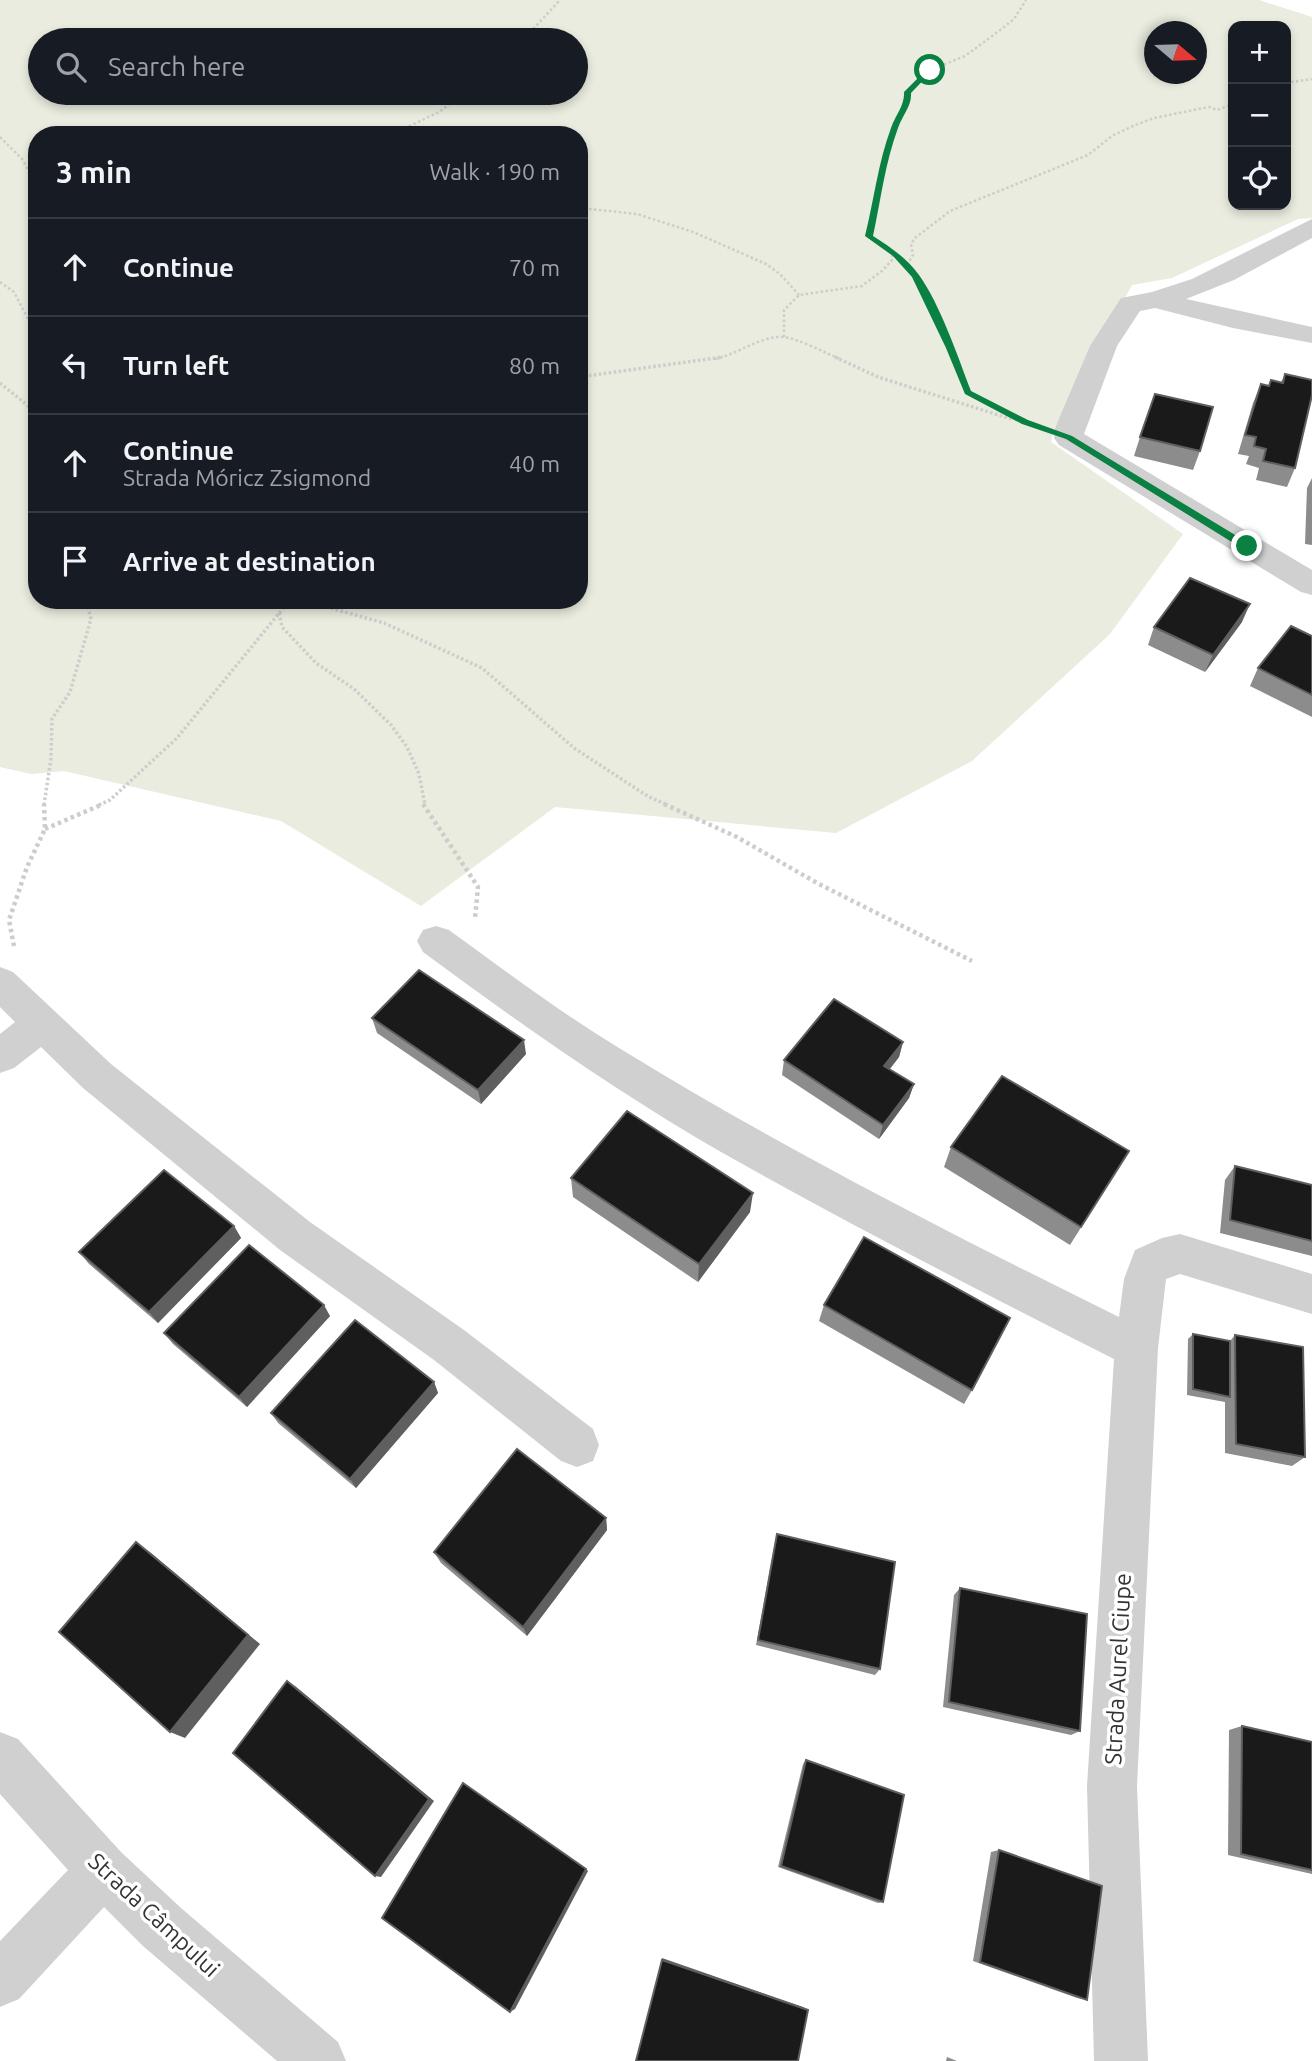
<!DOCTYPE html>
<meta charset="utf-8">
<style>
body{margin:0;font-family:Ubuntu,sans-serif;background:#242831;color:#f1f3f6}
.controls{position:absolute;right:21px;top:21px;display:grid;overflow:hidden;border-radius:14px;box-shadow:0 4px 10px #0003}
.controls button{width:63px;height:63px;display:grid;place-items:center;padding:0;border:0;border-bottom:2px solid #363941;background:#171b24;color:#f1f3f6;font:35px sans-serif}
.compass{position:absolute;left:1144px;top:21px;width:63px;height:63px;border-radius:50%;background:#171b24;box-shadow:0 4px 10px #0003;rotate:109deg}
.stop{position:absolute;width:21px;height:21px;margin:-16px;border:5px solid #0b8043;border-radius:50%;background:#fff}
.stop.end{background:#0b8043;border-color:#fff;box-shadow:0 2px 7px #0008}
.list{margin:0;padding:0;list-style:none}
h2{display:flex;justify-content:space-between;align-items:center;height:91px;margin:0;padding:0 28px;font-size:30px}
h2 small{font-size:23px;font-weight:400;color:#9ea1a6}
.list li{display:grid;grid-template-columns:46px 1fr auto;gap:21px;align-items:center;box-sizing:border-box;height:98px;padding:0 28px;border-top:2px solid #363941}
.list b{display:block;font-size:26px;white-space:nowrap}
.list p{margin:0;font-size:23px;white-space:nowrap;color:#9ea1a6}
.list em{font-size:23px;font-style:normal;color:#9ea1a6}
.icon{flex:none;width:38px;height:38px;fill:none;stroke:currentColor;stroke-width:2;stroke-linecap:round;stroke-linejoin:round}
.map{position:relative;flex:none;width:1312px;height:2061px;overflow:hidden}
.search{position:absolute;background:#171b24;box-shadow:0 4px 10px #0003;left:28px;top:28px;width:560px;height:77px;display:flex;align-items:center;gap:18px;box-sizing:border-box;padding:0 24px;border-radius:38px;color:#9ea1a6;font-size:26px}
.panel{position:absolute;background:#171b24;box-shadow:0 4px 10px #0003;left:28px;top:126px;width:560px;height:483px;border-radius:28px}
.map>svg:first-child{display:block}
.green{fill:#e9ecde;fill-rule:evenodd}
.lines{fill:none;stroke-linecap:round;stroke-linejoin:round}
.path-far2{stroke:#cdcdcd;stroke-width:2.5;stroke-dasharray:2.5 2.5;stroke-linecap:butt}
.path-far1{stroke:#cdcdcd;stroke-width:3.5;stroke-dasharray:2.5 2.5;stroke-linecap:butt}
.path{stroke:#cdcdcd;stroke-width:4.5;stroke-dasharray:3.5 3.5;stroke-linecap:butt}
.minor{fill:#d0d0d0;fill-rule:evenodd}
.wall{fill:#8c8c8c}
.shaded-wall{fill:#5f5f5f}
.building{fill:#1a1a1a;stroke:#5f5f5f;stroke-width:2}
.route{fill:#0b8043}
.labels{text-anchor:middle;stroke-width:7;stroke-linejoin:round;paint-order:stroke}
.near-street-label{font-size:23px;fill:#333;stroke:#fff}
</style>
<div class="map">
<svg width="1312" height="2061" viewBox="0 0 1312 2061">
<rect width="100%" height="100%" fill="#fff"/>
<path class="green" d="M 0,0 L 1259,0 L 1312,17 L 1312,218 L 1298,219 L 1172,278 L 1132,285 L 1055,427 L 1051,442 L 1183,534 L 1110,634 L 972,761 L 836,833 L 555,807 L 421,906 L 281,821 L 64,771 L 31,774 L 0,767 ZM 1233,26 L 1286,26 L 1286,205 L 1233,205 ZM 1154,32 L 1196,32 L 1196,74 L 1154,74 ZM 40,40 L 576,40 L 576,93 L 40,93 ZM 37,135 L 579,135 L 579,600 L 37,600 Z"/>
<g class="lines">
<g class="path-far2">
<polyline points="523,40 560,0"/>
<polyline points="1286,83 1312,79"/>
<polyline points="391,135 439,112 464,93"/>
<polyline points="0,137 23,160 37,188"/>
<polyline points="579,208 637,214 693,232 766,264 780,274 799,295"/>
<polyline points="907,265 913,255 911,244 915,238 950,211 1088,155 1112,136 1133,126 1154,118 1209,107 1217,110 1233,104"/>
<polyline points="0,282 14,292 37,336"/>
<polyline points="784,337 784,310 799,295 862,286 882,271 893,259 892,253"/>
<path d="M 715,359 C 738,354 760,336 783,337 C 797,338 826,353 840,359"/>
<path d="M 955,359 L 916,276 L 896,254 L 869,236 C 875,205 880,174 889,144 C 895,127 908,109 908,92 L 930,70 L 965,56 L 999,31 L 1014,19 L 1026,0"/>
</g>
<g class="path-far1">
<polyline points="835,357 878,377 1011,419"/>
<polyline points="954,357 968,392 1025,422"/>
<polyline points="579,377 723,357"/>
<polyline points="0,383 37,413"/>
<polyline points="302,600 384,623 482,668 574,748 649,797 668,805"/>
<polyline points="279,613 282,627 316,663 354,689 391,725 407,747 419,774 425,805"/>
<polyline points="44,805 51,759 52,719 70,692 91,619 86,600"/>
<polyline points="99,805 110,800 177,738 290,600"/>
</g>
<g class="path">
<polyline points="423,804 478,887 475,918"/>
<polyline points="664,804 737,837 817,883 972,961"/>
<polyline points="45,829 103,804"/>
<polyline points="14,946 9,920 27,867 45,829 44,804"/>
</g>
<g class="minor">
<polygon points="1312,219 1312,238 1234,280 1186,299 1312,327 1312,343 1233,328 1155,308 1140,311 1117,346 1084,434 1312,570 1312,595 1301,592 1059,445 1054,438 1055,428 1090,346 1121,298 1152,292 1192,279"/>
<path d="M 436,926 L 449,930 C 505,971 560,1012 619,1048 C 780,1147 949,1233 1119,1317 L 1124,1279 L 1135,1250 L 1162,1238 L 1180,1234 L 1312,1274 L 1312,1314 L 1180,1274 L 1166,1279 L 1158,1348 L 1137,1786 L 1148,2061 L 1094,2061 L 1087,1786 L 1114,1359 C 982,1292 850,1225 721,1152 C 617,1092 519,1023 423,952 L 417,941 L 423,930 Z"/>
<polygon points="0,967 13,972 111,1064 310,1222 464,1330 593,1429 599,1445 593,1461 577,1467 561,1461 434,1360 280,1250 83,1088 41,1047 14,1068 0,1073 0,1034 15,1022 0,1007"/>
<polygon points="0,1732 18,1739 121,1852 181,1908 338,2042 346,2061 277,2061 143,1946 104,1907 19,1999 0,2007 0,1941 68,1870 0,1794"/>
</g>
</g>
<g class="wall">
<polygon points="1285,374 1295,468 1287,487 1256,480 1259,468 1246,464 1249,456 1238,454 1253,403 1261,384 1268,386 1281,382"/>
<polygon points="1140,437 1200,451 1193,470 1134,456"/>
<polygon points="1312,478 1312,545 1305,544 1307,488"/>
<polygon points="1242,622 1205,672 1148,645 1154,627"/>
<polygon points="1312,636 1312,717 1250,686 1258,668"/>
<polygon points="372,1018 526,1054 481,1104 377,1033"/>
<polygon points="903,1042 899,1057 890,1069 914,1084 909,1098 879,1139 782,1075 784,1060"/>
<polygon points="951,1147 1129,1151 1070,1245 944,1167"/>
<polygon points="1235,1166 1312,1185 1312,1256 1220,1233 1225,1180"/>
<polygon points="571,1178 750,1212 698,1282 573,1197"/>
<polygon points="234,1226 241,1238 158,1323 89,1264 79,1252"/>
<polygon points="824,1305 972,1390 964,1404 819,1321"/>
<polygon points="330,1316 247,1407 173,1344 164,1333"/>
<polygon points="1193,1334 1230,1341 1235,1335 1305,1457 1292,1466 1225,1453 1225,1402 1187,1395 1188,1339"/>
<polygon points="434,1382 438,1393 356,1488 278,1423 271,1413"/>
<polygon points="606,1518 607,1530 527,1636 441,1563 434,1552"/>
<polygon points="777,1534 880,1669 875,1675 756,1645 775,1542"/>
<polygon points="960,1588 1080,1731 1071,1735 943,1707 954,1595"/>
<polygon points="1242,1726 1312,1742 1312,1874 1228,1855 1229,1730"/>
<polygon points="806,1760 883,1902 878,1903 778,1867 803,1764"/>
<polygon points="999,1850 1087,2000 1077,1998 973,1961 991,1852"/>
<polygon points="947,2057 957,2061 946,2061"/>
</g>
<g class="shaded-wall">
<polygon points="1250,604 1242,622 1205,672 1213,655"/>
<polygon points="524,1040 526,1054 481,1104 478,1090"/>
<polygon points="903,1042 899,1057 881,1080 884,1066"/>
<polygon points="914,1084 909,1098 879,1139 883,1125"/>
<polygon points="753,1193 750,1212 698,1282 699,1264"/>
<polygon points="234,1226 241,1238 158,1323 149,1312"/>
<polygon points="324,1305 330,1316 247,1407 239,1397"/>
<polygon points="434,1382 438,1393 356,1488 350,1479"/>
<polygon points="606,1518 607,1530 527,1636 523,1627"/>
<polygon points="136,1542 151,1553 260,1644 185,1738 170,1732"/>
<polygon points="287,1681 295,1686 434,1801 381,1877 375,1876"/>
<polygon points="586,1869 588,1871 515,2009 510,2012"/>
<polygon points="662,1958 803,2007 808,2010 662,1960"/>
</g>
<g class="building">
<polygon points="1285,374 1312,380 1312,395 1295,468 1263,461 1266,449 1254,446 1256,437 1245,435 1261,384 1269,386 1271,380 1283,383"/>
<polygon points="1155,394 1213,407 1200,451 1140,437"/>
<polygon points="1190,578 1250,604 1213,655 1154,627"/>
<polygon points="1291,626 1312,636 1312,695 1258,668"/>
<polygon points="419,970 524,1040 478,1090 372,1018"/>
<polygon points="834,999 903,1042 884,1066 914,1084 883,1125 784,1060"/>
<polygon points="1002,1076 1129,1151 1081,1227 951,1147"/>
<polygon points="627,1111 753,1193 699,1264 571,1178"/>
<polygon points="1235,1166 1312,1185 1312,1241 1230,1220"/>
<polygon points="164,1170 234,1226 149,1312 79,1252"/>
<polygon points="864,1237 1010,1318 972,1390 824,1305"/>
<polygon points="249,1245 324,1305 239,1397 164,1333"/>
<polygon points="355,1320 434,1382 350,1479 271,1413"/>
<polygon points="1193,1334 1230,1341 1230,1397 1193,1389"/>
<polygon points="1235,1335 1303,1347 1305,1457 1236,1444"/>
<polygon points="517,1449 606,1518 523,1627 434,1552"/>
<polygon points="777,1534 895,1562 880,1669 758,1640"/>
<polygon points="136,1542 248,1635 170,1732 59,1632"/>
<polygon points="960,1588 1087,1614 1080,1731 949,1702"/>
<polygon points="287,1681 429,1799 375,1876 233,1753"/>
<polygon points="1242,1726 1312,1742 1312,1870 1241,1854"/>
<polygon points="806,1760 904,1795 883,1902 781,1866"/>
<polygon points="463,1783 586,1869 510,2012 382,1918"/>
<polygon points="999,1850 1102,1886 1087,2000 980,1962"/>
<polygon points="662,1960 808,2010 798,2061 636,2061"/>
</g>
<path class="route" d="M 927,69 L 933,70 L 911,93 C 912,106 902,116 898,128 C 885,163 881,199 873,236 C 890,247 907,258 919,275 C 940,304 958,357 971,391 L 1028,420 L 1072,436 L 1250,544 L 1250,549 L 1243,549 L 1066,439 L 1022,424 L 965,394 L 946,348 L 912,277 L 893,256 L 865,236 C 874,200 878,163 891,128 C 895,116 905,105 904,92 Z"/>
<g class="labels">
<g class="near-street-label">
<text transform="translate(1118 1669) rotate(-87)" y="8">Strada Aurel Ciupe</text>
<text transform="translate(154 1915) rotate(43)" y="8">Strada Câmpului</text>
</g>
</g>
</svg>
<div class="controls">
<button>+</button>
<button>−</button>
<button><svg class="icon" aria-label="locate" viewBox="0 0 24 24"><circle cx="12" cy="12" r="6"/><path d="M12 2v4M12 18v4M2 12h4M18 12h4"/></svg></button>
</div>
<svg class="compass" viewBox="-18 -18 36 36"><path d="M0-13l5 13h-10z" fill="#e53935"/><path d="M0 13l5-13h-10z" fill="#9ea1a6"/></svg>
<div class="stop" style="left:930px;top:70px"></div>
<div class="stop end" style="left:1247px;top:546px"></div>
<div class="search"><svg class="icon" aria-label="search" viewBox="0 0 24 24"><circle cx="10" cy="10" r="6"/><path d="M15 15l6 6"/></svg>Search here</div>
<section class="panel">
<h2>3 min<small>Walk · 190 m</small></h2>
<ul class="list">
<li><svg class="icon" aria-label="ahead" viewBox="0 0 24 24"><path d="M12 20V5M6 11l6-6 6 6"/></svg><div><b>Continue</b></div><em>70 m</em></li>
<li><svg class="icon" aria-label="left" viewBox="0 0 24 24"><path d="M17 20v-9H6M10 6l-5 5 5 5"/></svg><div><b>Turn left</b></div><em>80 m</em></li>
<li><svg class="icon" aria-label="ahead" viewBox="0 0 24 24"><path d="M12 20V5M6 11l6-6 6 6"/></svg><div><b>Continue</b><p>Strada Móricz Zsigmond</p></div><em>40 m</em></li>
<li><svg class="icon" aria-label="arrive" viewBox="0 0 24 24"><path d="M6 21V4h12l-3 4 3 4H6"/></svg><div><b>Arrive at destination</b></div></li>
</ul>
</section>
</div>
